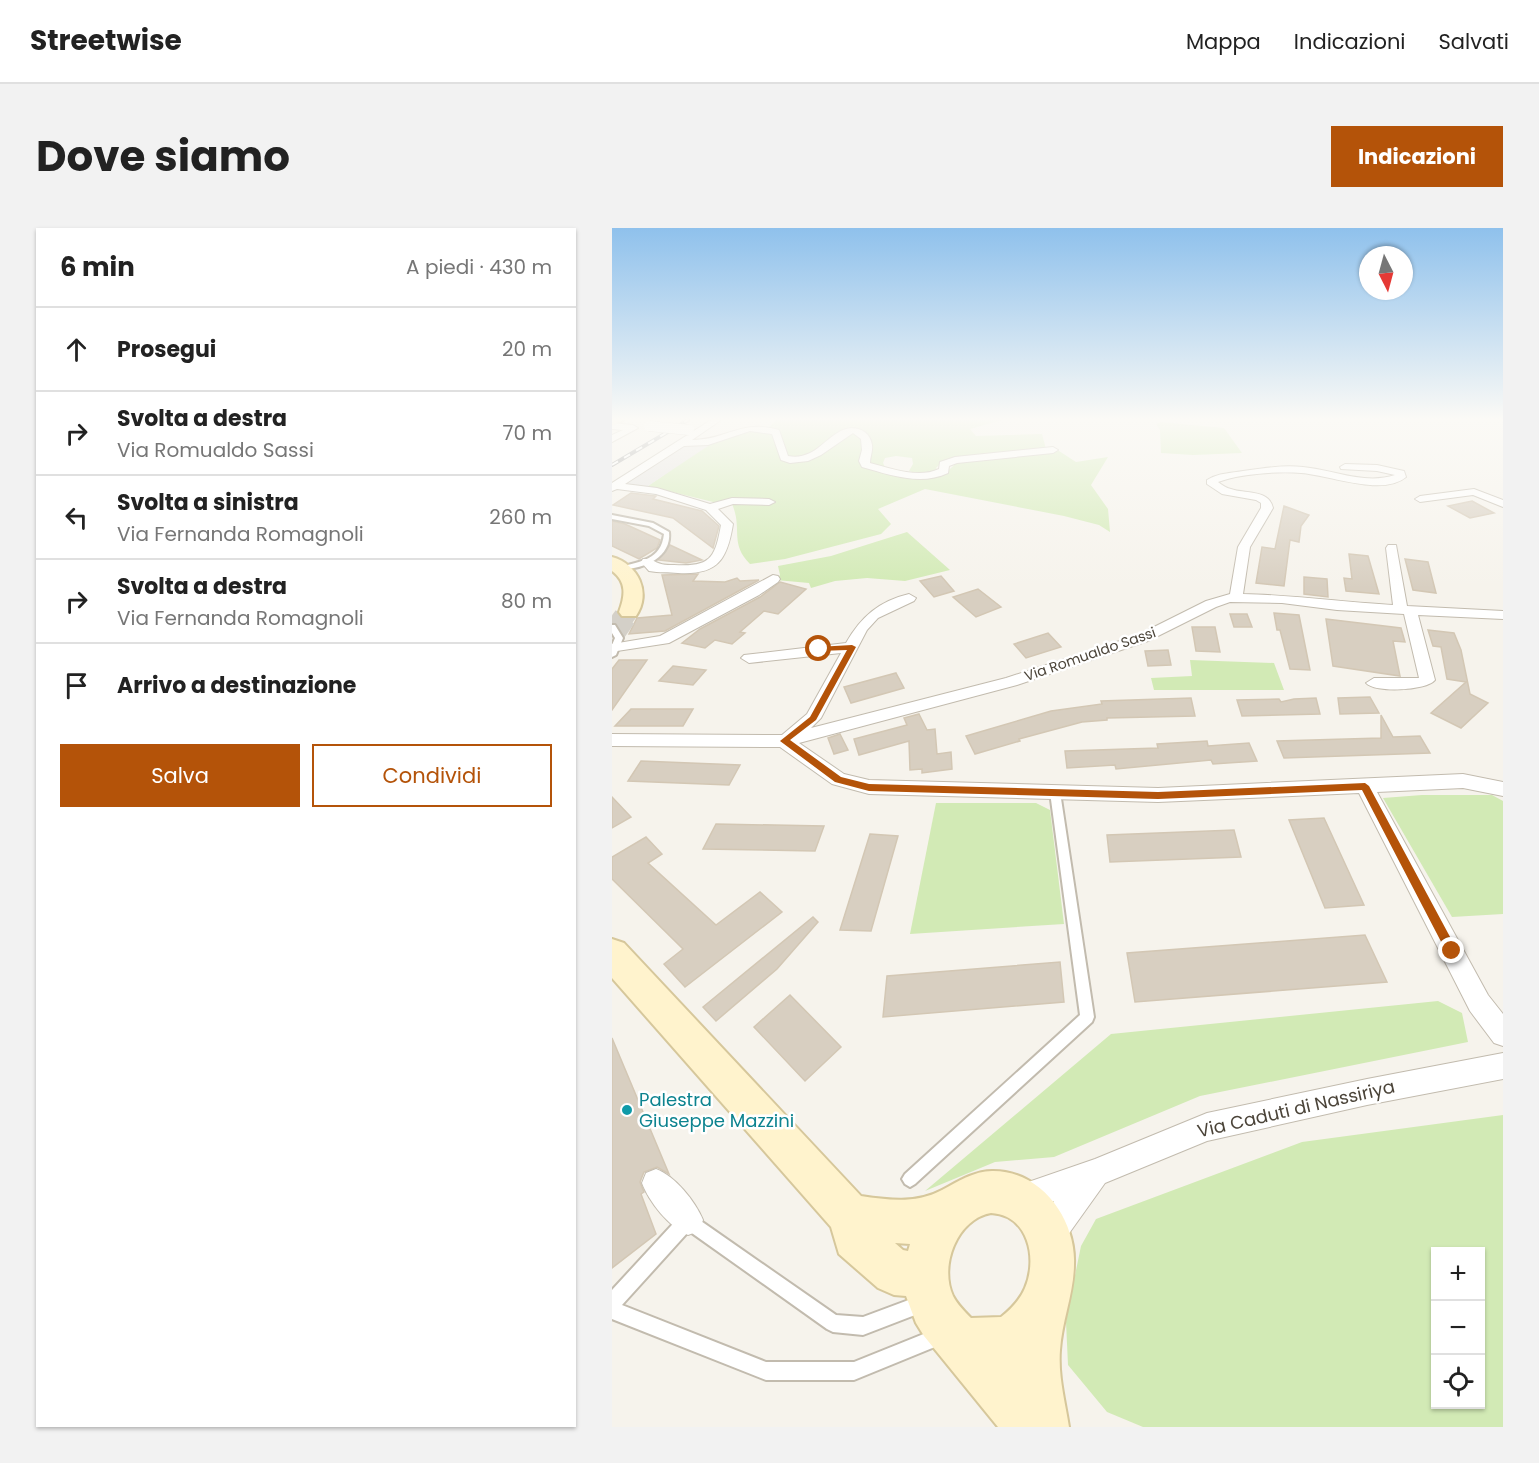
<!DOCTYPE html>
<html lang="it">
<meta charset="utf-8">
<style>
body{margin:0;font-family:Poppins,sans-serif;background:#f2f2f2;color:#222}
.controls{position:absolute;right:18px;bottom:18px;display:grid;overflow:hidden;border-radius:0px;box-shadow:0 2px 4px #0004}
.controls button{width:54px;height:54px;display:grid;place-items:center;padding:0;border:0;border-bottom:2px solid #e0e0e0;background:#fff;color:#222;font:30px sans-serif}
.compass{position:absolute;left:747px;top:18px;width:54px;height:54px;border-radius:50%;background:#fff;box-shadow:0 2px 4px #0004;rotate:174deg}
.stop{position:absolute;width:18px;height:18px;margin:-14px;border:4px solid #b45309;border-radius:50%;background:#fff}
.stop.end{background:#b45309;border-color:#fff;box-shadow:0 2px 6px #0008}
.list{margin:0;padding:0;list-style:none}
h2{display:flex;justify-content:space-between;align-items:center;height:78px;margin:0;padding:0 24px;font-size:26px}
h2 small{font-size:20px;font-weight:400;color:#767676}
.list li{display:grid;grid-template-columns:39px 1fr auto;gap:18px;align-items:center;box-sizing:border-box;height:84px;padding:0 24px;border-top:2px solid #e0e0e0}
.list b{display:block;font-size:22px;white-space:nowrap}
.list p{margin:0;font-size:20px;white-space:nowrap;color:#767676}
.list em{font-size:20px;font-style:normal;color:#767676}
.actions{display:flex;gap:12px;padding:18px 24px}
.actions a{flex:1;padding:14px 0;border:2px solid #b45309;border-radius:0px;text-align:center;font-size:21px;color:#b45309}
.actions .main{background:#b45309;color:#fff}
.icon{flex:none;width:33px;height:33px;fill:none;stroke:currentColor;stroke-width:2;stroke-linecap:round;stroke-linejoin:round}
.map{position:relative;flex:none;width:891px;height:1199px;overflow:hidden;border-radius:0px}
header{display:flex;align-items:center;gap:36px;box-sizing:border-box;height:84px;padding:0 30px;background:#fff;border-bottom:2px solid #e0e0e0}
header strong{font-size:28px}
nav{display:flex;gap:33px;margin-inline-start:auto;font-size:21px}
.intro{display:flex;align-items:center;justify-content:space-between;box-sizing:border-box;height:144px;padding:0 36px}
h1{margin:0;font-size:42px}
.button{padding:15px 27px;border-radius:0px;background:#b45309;color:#fff;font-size:21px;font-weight:700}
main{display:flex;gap:36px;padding:0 36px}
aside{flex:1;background:#fff;border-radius:0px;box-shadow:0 2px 4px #0004}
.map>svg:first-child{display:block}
.green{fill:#d2eab5;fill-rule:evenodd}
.parking{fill:#e5e3e0}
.building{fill:#d8cfc1;stroke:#d3c7b4;stroke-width:1.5}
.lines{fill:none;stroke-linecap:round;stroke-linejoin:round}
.secondary-tunnel-far1{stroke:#d4d0c8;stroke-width:18;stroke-dasharray:18 9;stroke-linecap:butt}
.secondary-tunnel{stroke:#d4d0c8;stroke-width:23;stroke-dasharray:23 11;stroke-linecap:butt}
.lane-casing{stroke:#c2bbae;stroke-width:4}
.street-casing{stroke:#c2bbae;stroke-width:2}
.secondary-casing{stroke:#d6c79b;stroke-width:4}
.lane{fill:#fff;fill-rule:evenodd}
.street{fill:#fff;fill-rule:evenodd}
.secondary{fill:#fff3cd;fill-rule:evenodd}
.rail-casing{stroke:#9a9a9a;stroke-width:4}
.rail{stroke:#fff;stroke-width:2;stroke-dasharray:7;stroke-linecap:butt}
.street-bridge-casing{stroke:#c2bbae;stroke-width:11;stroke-linecap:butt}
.street-bridge{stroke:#fff;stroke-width:10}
.route{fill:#b45309}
.culture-dot{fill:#0f9aa8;stroke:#fff;stroke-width:2}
.labels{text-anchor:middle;stroke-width:5;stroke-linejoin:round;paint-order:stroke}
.far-street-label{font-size:14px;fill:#4b4439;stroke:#fff}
.near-culture-label{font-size:18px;fill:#0d838f;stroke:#fff;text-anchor:start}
.near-street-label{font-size:18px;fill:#4b4439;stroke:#fff}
</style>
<header>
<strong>Streetwise</strong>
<nav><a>Mappa</a><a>Indicazioni</a><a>Salvati</a></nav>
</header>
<div class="intro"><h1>Dove siamo</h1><a class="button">Indicazioni</a></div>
<main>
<aside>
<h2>6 min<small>A piedi · 430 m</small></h2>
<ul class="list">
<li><svg class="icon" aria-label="ahead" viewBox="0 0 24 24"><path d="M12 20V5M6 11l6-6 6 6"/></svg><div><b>Prosegui</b></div><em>20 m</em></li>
<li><svg class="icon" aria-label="right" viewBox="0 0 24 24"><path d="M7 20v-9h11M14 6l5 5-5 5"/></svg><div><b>Svolta a destra</b><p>Via Romualdo Sassi</p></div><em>70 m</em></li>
<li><svg class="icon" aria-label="left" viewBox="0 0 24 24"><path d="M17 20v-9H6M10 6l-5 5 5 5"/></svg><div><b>Svolta a sinistra</b><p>Via Fernanda Romagnoli</p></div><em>260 m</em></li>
<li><svg class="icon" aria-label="right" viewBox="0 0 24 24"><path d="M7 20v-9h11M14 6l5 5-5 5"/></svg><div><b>Svolta a destra</b><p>Via Fernanda Romagnoli</p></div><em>80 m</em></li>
<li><svg class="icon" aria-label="arrive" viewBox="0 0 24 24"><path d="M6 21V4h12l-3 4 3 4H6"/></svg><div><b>Arrivo a destinazione</b></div></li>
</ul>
<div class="actions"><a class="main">Salva</a><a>Condividi</a></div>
</aside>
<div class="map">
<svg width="891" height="1199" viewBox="0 0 891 1199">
<rect width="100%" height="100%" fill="#f6f3ec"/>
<g class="green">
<path d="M 164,192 L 390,192 L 358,201 L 364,208 L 430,206 L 434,221 L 332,232 L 324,240 L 327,244 L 310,247 L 297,243 L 301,236 L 300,230 L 284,228 L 273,230 L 271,235 L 273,239 L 303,251 L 332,247 L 345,234 L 413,226 L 447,223 L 464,234 L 496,229 L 479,257 L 496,281 L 498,304 L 487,297 L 452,288 L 313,261 L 266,281 L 279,296 L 269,306 L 173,331 L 138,336 C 117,315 131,301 120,276 L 101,274 L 36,258 C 62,241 102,207 133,203 C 145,202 158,203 170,202 L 157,199 Z"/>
<polygon points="549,194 612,200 630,225 581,227 549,225 548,202 544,196"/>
<polygon points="295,304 338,342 293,353 255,350 223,353 199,360 197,355 164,352 168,347 166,338 219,328"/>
<polygon points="578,432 662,435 672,462 542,462 539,450 580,448"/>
<polygon points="810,567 880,567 891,573 891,686 840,689 771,570"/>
<polygon points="324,575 424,575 438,582 452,696 298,706"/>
<polygon points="826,773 850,785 856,814 588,868 442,929 383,934 313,963 499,806"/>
<path d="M 891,887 L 891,1199 L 531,1199 L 495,1184 L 456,1137 L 454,1094 L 461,1057 L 469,1018 L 484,991 L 690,914 ZM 824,1024 L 868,1024 L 868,1176 L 824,1176 Z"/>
</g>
<polygon class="parking" points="74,216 96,218 36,258 13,257"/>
<g class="building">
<polygon points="19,265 44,268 41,271 90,283 107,298 101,320 61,290 1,277"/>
<polygon points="860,273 882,285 858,290 836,278"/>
<polygon points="672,278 697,287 689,298 687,314 678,312 672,358 644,355 650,319 663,321"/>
<polygon points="0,293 13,296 48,312 45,320 27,331 0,318"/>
<polygon points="58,317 90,332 74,335 46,332"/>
<polygon points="737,326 756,328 767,366 734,363 732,350 740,351"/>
<polygon points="793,331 816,334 824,365 801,362"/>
<polygon points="86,346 81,353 113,354 125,350 128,353 147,352 53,403 17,406 25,390 60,387 50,347"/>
<polygon points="329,348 342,363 322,369 308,353"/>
<polygon points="692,349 715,351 716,369 692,366"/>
<polygon points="168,354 194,361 166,386 152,383 128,404 133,405 120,416 103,412 93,420 70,415 88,401 148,369"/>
<polygon points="366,361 389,379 364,389 341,369"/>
<polygon points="662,385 687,387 698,442 678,441 668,402 665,402"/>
<polygon points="618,386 635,386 640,399 622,399"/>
<polygon points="714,391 789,400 793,414 781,413 788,448 721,438"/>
<polygon points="580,399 603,399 608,424 584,423"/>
<polygon points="816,402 842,405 849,422 858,466 876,475 849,500 819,485 854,454 835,451 829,419 821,418"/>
<polygon points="436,405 449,419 414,430 402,416"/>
<polygon points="556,422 559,437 536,438 533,423"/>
<polygon points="7,432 35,432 0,482 0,441"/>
<polygon points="61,438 94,442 81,457 47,453"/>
<polygon points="284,445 292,460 239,475 232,459"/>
<polygon points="758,469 767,485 728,486 726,470"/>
<polygon points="579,470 583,488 495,490 495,492 470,494 407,511 408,513 363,526 354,508 439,483 490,476 489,473"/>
<polygon points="704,470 708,486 630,488 625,472 667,471 669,474 682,471"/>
<polygon points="19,481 81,481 71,498 3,498"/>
<polygon points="307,486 315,502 323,501 325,526 339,524 340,541 310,545 310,541 298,542 297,513 247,527 242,511 295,497 292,490"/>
<polygon points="769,487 781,509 808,508 818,525 672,530 665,513 769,510"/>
<polygon points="228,506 236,522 222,526 216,510"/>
<polygon points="595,513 596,518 637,515 645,533 601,536 599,532 504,541 503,537 455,540 453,523 546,520 545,516"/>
<polygon points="29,533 128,537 117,557 16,553"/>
<polygon points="0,569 19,589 0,600"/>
<polygon points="712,590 752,677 713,680 677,592"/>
<polygon points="104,596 212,598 203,623 91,621"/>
<polygon points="622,602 629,629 498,634 495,607"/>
<polygon points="258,606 286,608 259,703 228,702"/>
<polygon points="34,609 50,626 36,635 104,697 148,664 170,684 73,759 52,736 71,721 0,651 0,629"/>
<polygon points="201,689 206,694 165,741 104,793 91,779"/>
<polygon points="753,707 775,754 523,774 515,725"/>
<polygon points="448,734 452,774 271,789 275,748"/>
<polygon points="178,767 229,819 193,853 142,799"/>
<polygon points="0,810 57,946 45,939 32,944 28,954 32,964 29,966 44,1006 0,1040"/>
</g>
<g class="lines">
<polyline class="secondary-tunnel-far1" points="12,391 17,384"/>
<polyline class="secondary-tunnel" points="0,407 13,389"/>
<g class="lane-casing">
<g id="lane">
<path d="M 0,287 L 41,295 L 57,304 C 60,330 30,342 8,341 L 8,339 C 29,333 49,332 52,306 L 37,298 L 0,291 Z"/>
<polygon points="0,397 3,397 11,410 4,427 0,429 0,417 3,410 0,405"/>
<polygon points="443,560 448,564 482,789 480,794 303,956 298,959 293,956 290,951 293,946 468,787 438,564"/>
<polygon points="76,984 224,1087 251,1089 310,1067 316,1070 319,1076 316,1082 251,1107 221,1104 215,1101 77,1003 10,1077 154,1134 242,1134 329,1099 335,1102 338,1108 335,1114 242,1152 154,1152 0,1091 0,1062 70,986"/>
</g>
</g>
<g class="street-casing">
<g id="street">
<path d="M 99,192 L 109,192 L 80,212 C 115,212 129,191 167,202 L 176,228 C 202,233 212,210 231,202 C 243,197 258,202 260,217 C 261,223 258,229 258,235 C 278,240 306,251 327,241 L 328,234 L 343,229 L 441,219 L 446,222 L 441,225 L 345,235 L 337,238 L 336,245 C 309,258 278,247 250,239 L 247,233 L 250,222 L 249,211 L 241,205 L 209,227 L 196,233 L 178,235 L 169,232 L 160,206 L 138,203 L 96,217 L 72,218 L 13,256 L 45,260 L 98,276 L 120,270 L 157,271 L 163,274 L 157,277 L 121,276 L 106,281 L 121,296 C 115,333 105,347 66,345 C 57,344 47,345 37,343 L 29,334 L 31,331 L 39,331 C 47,337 53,337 62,337 C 98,339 103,331 109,297 L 94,282 L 44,266 L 5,261 L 0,263 L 0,255 Z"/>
<polygon points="0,195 21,197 26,200 0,214 0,207 11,202 0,201"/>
<path d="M 733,236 L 765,237 L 792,243 L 794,249 C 770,269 718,247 689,245 C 666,243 627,246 606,254 C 610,257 614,260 619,261 C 633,266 657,261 661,280 L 638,319 L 631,366 C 682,367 731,374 781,377 L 774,320 L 776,317 L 784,317 L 795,378 L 891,383 L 891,391 L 806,387 L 823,452 C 814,463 762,465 754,455 L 762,450 L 807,450 L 792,386 L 725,382 L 670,375 L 618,374 L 604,379 L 536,413 L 405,457 L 187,515 L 232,546 L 257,552 L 546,560 L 851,546 L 891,554 L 891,568 L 851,560 L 765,564 L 876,767 L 891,786 L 891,818 L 882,815 L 858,783 L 747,565 L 546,574 L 257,566 L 220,556 L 168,519 L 0,518 L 0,506 L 170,507 L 195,486 L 229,425 L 137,435 L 129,430 L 132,427 L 234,415 C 249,389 267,373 297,366 L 304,370 L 302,373 L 266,390 L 255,402 L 209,490 L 199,500 L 394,450 L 526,407 L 594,373 L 618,366 L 626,319 L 649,280 L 649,275 L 644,272 L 610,266 L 595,256 L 595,252 C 606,245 619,245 631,243 C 651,240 671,237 691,239 C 722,242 753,257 783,247 L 765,243 L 729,241 L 728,239 Z"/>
<polygon points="862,261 891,272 891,279 861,267 808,274 803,271 808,268"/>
<polygon points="161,347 166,348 168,351 166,354 147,367 57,415 5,423 0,422 0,416 48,408"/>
<polygon points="891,825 891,851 755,877 595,913 493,955 448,1018 437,1022 426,1018 422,1007 442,973 409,985 399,980 394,970 399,960 483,931 595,885 755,851"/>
<path d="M 44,941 C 63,948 83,973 91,992 L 87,1003 L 76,1007 C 57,999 37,974 30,955 L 34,945 Z"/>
</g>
</g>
<g class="secondary-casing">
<g id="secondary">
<polygon points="0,192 11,192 0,198"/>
<path d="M 0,329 C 26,336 40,365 24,388 L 10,388 L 7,384 C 13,368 15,354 0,343 Z"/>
<path d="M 0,711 L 12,715 L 249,968 C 276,972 304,976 330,962 C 345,954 362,943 380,943 C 429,942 464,991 462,1036 C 462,1065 450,1092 448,1122 C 446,1148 453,1173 457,1199 L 386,1199 L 312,1108 L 304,1095 L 294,1068 L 282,1067 L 266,1060 L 227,1026 L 219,999 L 0,750 ZM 379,985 C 416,987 426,1030 413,1060 C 408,1072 399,1081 389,1089 L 359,1090 C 353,1084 345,1076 341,1068 C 327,1038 345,991 379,985 ZM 283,1015 L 298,1016 L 296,1023 L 291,1022 Z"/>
</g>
</g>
<use href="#lane" class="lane"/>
<use href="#street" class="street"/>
<use href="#secondary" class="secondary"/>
<g class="rail-casing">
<polyline id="rail" points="0,237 76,192"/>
</g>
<use href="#rail" class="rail"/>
<g class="street-bridge-casing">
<polyline id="street-bridge" points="37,198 77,202"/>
</g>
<use href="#street-bridge" class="street-bridge"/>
</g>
<linearGradient id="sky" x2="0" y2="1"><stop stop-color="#8fc1ec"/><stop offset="0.53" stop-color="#fbfaf6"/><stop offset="1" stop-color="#fbfaf6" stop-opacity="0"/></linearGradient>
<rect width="891" height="360" fill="url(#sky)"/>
<polygon class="route" points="240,417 244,419 204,492 178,512 229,549 257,556 546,564 753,555 757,558 844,720 844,727 836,727 750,562 546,571 257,563 223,554 168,513 198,489 235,422 207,423 205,419"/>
<circle class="culture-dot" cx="15" cy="882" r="6"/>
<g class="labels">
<g class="far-street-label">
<text transform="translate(478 426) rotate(-19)" y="5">Via Romualdo Sassi</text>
</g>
<g class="near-culture-label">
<text x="27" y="878">Palestra<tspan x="27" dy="21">Giuseppe Mazzini</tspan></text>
</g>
<g class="near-street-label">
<text transform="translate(684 881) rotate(-13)" y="6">Via Caduti di Nassiriya</text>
</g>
</g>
</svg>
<div class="controls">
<button>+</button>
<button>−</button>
<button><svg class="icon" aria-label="locate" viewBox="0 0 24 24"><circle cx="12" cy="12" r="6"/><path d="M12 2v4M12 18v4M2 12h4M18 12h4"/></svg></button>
</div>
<svg class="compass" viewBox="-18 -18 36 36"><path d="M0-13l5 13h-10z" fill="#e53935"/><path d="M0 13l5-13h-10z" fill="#767676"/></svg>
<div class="stop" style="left:207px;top:421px"></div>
<div class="stop end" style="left:840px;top:723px"></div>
</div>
</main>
